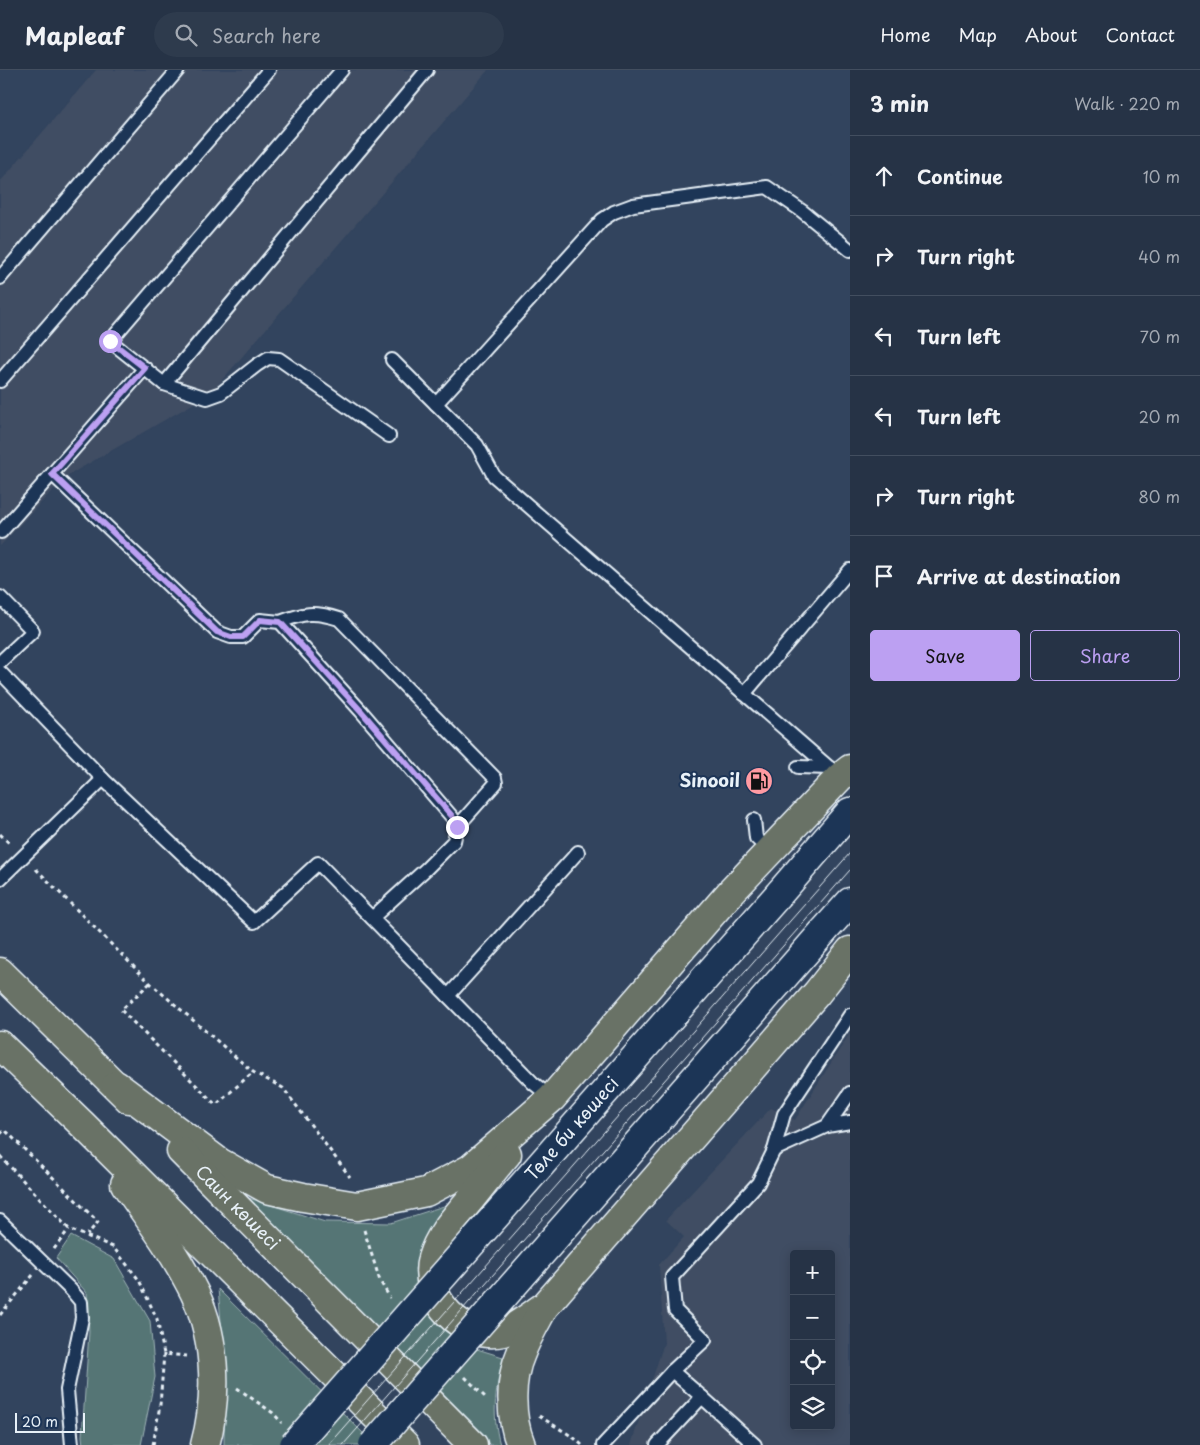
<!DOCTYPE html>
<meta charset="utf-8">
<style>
body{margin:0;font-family:"Playpen Sans",sans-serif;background:#2e3b4d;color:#f1f3f6}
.controls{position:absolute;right:15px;bottom:15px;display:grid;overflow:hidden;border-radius:5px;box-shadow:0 2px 12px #0003}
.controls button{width:45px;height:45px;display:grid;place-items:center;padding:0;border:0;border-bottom:1px solid #424e5f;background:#263346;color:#f1f3f6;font:25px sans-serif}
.scale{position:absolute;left:15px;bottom:12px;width:70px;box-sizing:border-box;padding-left:5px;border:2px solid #e8f1f8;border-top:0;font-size:14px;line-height:18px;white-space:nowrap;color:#e8f1f8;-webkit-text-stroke:4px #1d3557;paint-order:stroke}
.stop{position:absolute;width:15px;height:15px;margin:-11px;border:4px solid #bca0f2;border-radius:50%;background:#fff}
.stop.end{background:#bca0f2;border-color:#fff;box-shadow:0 1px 5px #0008}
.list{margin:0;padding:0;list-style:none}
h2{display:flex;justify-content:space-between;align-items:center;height:65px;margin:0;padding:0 20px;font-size:21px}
h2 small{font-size:16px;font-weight:400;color:#a4aab3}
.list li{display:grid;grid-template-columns:32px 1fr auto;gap:15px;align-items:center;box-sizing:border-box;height:80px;padding:0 20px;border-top:1px solid #424e5f}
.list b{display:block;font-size:19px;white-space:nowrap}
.list em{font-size:16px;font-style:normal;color:#a4aab3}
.actions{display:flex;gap:10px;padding:15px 20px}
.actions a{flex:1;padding:11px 0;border:1px solid #bca0f2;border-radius:5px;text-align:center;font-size:18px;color:#bca0f2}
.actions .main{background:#bca0f2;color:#111}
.icon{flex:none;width:28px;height:28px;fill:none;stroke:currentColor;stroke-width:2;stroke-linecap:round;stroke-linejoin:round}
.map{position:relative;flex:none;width:850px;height:1375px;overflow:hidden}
header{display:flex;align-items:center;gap:30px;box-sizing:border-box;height:70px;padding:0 25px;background:#263346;border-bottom:1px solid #424e5f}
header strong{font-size:24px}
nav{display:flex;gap:28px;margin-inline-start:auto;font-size:18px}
.search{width:350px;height:45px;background:#2e3b4d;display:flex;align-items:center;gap:12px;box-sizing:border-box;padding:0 18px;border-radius:28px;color:#a4aab3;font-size:19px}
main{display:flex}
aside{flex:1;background:#263346}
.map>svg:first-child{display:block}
.built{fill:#414e63;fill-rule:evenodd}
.green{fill:#557574;stroke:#9eb3b6}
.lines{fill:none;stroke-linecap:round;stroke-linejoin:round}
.service-casing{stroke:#e8f1f8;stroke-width:16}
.secondary-casing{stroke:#e8f1f8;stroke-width:31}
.primary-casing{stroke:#e8f1f8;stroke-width:31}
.path{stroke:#e8f1f8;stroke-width:3;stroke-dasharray:4 4;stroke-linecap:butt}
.service{stroke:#1d3557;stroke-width:12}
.secondary{stroke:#1d3557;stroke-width:28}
.primary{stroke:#697266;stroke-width:28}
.tram{stroke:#e8f1f8;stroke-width:1}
.secondary-bridge-casing{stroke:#e8f1f8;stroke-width:31;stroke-linecap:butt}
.secondary-bridge{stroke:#1d3557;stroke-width:28}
.route{stroke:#bca0f2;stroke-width:6}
.labels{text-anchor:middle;stroke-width:4;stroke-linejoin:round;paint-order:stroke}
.poi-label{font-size:18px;font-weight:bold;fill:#e8f1f8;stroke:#1d3557;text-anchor:end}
.street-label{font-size:18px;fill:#e8f1f8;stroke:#1d3557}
</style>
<header>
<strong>Mapleaf</strong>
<div class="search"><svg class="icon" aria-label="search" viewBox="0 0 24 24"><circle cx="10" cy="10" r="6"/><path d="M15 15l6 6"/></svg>Search here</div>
<nav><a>Home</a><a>Map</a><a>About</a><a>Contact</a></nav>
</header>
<main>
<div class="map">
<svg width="850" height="1375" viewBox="0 0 850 1375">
<rect width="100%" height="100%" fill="#32445e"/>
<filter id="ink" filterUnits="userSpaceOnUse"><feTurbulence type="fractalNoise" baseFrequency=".02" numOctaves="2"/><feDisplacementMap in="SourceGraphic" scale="10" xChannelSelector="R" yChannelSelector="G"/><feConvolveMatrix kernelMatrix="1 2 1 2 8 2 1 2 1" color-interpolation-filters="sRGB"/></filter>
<g filter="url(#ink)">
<g class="built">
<polygon points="96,0 488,0 210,324 65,407 0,476 0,112"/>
<path d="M 850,963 L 850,1375 L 631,1375 L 664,1273 L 659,1195 L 684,1167 L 666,1150 L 771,1038 L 795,1050 ZM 794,1184 L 831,1184 L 831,1356 L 794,1356 Z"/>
</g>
<g class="green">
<path d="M 239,1125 L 325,1152 L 391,1153 L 450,1134 L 420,1180 L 415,1199 L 428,1236 L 467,1276 L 503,1287 C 496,1320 491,1341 500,1375 L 490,1375 Z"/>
<polygon points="71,1166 114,1189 150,1251 155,1307 141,1375 83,1375 82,1366 89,1262 87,1223 56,1188"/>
<polygon points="218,1219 375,1375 224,1375 225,1293"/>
</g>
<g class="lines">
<g class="service-casing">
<g id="service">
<polyline points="342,0 110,271 164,314 427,0"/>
<polyline points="0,208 178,0"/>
<polyline points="392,290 477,375 494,406 840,707"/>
<polyline points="0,311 269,0"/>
<polyline points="164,314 207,328 221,323 257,295 268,288 279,289 389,366"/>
<polyline points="436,334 602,150 614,142 633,135 767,117 802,141 850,180"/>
<polyline points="52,404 217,562 231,567 243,567 260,550 280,552 361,641 452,747 457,757 454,771 426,799 372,848"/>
<polyline points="0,461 1,462 145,298"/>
<polyline points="0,527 33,561 0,592"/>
<path d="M 280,552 C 303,543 314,541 339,549 L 495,708 L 496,713 L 457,757"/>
<polyline points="0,602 103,709 0,809"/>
<polyline points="744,624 850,500"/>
<polyline points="798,697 830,698"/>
<polyline points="103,709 254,852 318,793 533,1013 552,1028"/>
<polyline points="754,750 756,768 770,781"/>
<polyline points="448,926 578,782"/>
<polyline points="827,1056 850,1023"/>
<polyline points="774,1080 784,1044 850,945"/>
<polyline points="0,1151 71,1220 81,1232 82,1248 67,1320 72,1375"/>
<polyline points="702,1327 755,1375"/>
<polyline points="603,1375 672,1301 705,1270 675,1240 672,1207 758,1113 774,1080 827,1056 850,1052"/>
<polyline points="657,1375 702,1327 672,1301"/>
</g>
</g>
<g class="secondary-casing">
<g id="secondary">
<polyline points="779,824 850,742"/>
<polyline points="823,862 850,832"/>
</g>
</g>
<g class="primary-casing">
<g id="primary">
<polyline points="0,902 129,1029"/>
<polyline points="0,975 82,1054 405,1375"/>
<polyline points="116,1015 219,1092 267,1119 303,1127 357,1136 426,1122 470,1099 552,1028 730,823 840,707 850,699"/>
<path id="s1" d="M 181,1081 L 473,1375"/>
<path d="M 507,1084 C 494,1099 482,1115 469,1131 C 454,1149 439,1165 432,1188 C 421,1228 463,1271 503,1262 C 512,1260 533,1244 542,1238"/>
<path d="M 125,1114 C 148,1147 172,1179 190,1214 C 216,1261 219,1324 205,1375"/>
<path d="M 521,1375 C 510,1348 509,1310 521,1283 C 527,1267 536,1252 544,1237 L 817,923 L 850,881"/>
</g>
</g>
<g class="path">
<polyline points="0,764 10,774"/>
<polyline points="36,799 150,913 253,1002 283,1018 350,1107"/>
<polyline points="150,913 121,940 216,1035 253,1002"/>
<polyline points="0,1064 5,1060 98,1152 87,1165"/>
<polyline points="0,1086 69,1159 113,1177 139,1210 157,1249 164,1284 187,1286"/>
<polyline points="364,1160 380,1211 390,1228"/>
<polyline points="54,1179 69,1159"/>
<polyline points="0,1245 33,1205"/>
<polyline points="465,1307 487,1329"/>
<polyline points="237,1318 273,1343 282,1353"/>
<polyline points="539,1346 573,1367 582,1375"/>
<polyline points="153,1375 160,1335 164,1284"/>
</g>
<use href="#service" class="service"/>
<use href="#secondary" class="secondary"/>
<use href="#primary" class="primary"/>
<g class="tram">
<polyline points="328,1375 850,783"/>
<polyline points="343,1375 850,800"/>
</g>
<g class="secondary-bridge-casing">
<g id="secondary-bridge">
<path id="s2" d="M 294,1375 L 779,824"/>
<polyline points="373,1375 823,862"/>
</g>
</g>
<use href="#secondary-bridge" class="secondary-bridge"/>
</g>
</g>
<g class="lines" filter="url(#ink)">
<polyline class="route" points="110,271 145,298 52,404 217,562 231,567 243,567 260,550 280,552 361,641 452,746 457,757"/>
</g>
<defs>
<g id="fuel-disc" transform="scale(1.4375)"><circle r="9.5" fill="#ff9aa2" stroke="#1d3557"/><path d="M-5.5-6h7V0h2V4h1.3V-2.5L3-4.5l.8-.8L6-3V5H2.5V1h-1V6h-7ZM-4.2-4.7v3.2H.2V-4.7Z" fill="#111"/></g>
</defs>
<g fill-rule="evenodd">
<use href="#fuel-disc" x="759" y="711"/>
</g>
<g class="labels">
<g class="poi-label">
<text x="740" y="717">Sinooil</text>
</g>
<g class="street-label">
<text dy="6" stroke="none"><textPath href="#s2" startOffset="421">Төле би көшесі</textPath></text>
<text dy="6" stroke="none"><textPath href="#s1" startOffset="80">Саин көшесі</textPath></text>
</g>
</g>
</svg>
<div class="controls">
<button>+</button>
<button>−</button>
<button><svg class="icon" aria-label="locate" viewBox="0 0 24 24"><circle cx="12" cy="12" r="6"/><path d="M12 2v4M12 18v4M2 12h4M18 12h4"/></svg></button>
<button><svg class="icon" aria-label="layers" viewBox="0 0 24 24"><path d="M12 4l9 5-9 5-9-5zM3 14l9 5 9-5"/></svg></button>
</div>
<div class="scale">20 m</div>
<div class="stop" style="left:110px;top:271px"></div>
<div class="stop end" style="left:457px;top:757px"></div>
</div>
<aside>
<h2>3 min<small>Walk · 220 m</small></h2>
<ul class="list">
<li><svg class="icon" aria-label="ahead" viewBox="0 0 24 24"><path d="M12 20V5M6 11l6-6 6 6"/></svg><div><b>Continue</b></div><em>10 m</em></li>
<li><svg class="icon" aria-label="right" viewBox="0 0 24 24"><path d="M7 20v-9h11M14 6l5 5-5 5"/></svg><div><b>Turn right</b></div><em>40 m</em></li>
<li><svg class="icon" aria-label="left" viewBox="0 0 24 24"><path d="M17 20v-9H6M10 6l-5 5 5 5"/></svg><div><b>Turn left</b></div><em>70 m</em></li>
<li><svg class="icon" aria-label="left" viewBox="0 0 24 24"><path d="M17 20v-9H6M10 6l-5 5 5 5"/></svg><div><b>Turn left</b></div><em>20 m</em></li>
<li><svg class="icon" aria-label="right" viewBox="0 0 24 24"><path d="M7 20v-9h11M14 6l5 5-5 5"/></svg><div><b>Turn right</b></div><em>80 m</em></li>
<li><svg class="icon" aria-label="arrive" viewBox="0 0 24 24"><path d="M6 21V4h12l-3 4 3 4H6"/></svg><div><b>Arrive at destination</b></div></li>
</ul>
<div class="actions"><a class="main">Save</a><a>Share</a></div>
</aside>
</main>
